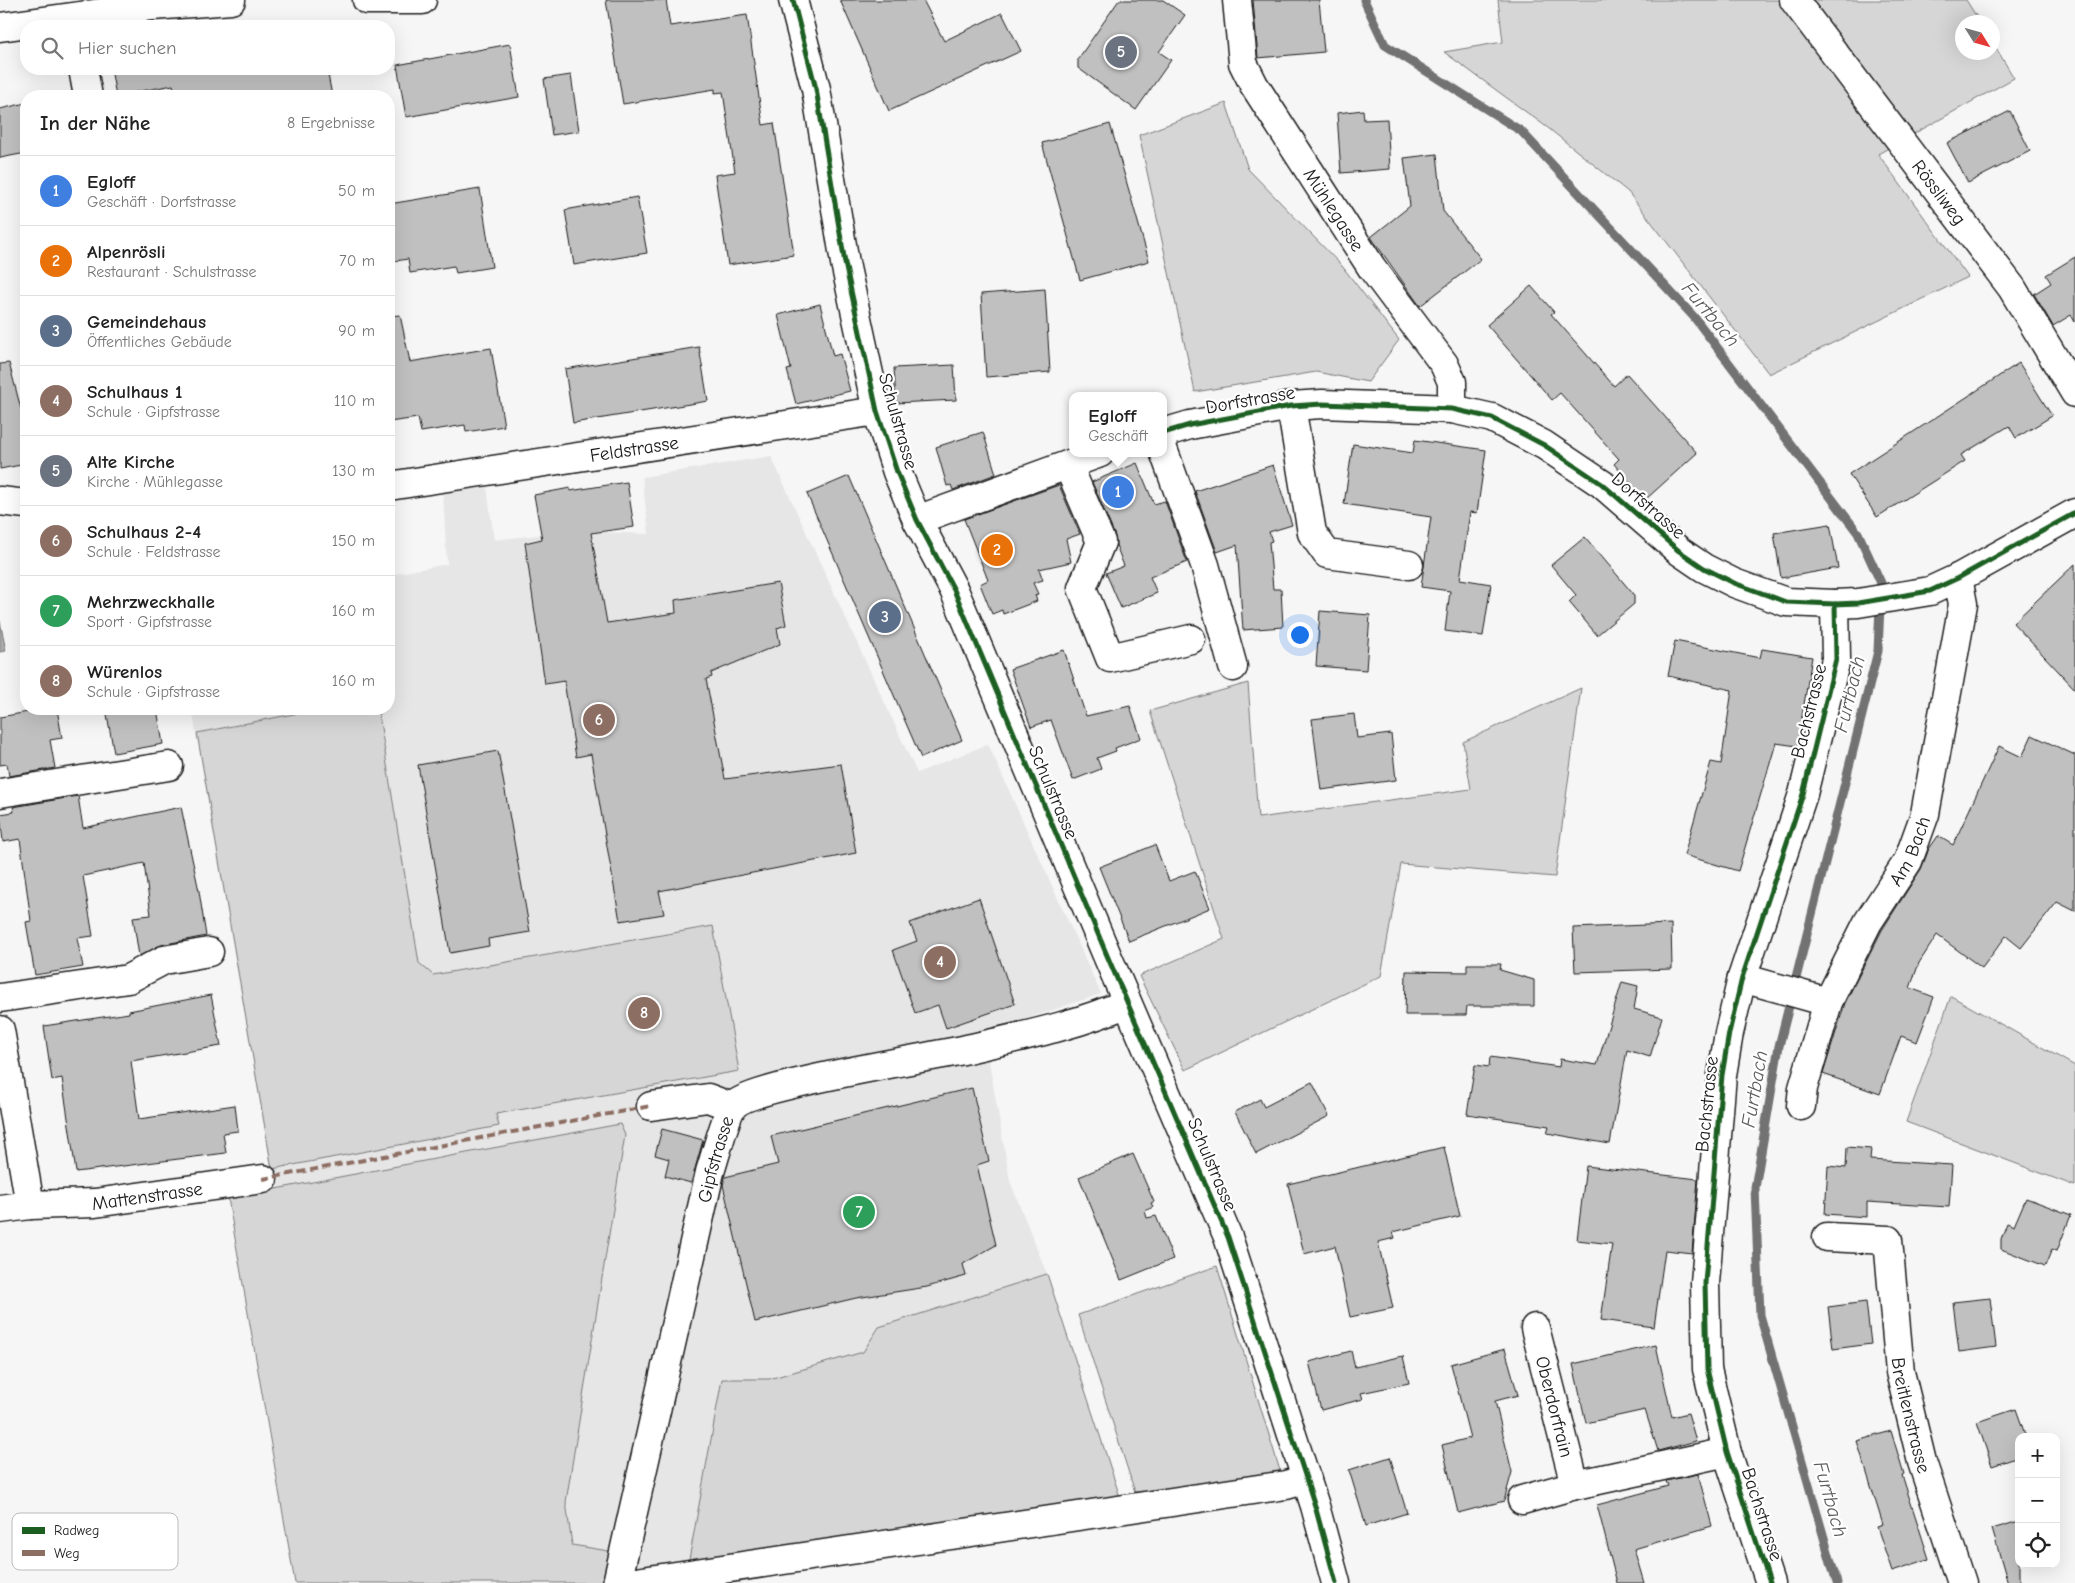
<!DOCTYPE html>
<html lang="de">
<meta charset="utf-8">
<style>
body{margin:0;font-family:"Comic Neue",sans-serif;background:#f6f6f6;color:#222}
.controls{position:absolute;right:15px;bottom:15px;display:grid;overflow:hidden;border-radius:10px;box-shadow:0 5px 20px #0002}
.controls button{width:45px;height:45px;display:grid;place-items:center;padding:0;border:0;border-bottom:1px solid #e0e0e0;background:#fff;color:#222;font:25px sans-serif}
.compass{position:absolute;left:1955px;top:15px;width:45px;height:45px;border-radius:50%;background:#fff;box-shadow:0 5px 20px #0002;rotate:127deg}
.you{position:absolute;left:1299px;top:634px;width:18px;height:18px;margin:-12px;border:4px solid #fff;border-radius:50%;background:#1a73e8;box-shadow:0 0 0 8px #1a73e833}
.badge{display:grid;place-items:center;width:32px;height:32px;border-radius:50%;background:#db2777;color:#fff;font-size:16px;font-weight:700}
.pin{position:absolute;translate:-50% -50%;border:2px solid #fff;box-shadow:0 1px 5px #0006}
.popup{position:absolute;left:1069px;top:392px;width:98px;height:65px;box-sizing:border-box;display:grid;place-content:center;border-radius:10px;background:#fff;filter:drop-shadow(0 1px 4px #0005);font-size:16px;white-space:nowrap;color:#767676}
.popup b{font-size:19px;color:#222}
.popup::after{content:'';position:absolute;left:50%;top:100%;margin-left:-10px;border:10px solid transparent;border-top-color:#fff}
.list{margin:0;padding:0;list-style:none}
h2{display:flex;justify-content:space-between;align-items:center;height:65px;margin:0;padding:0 20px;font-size:21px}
h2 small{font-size:16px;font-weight:400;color:#767676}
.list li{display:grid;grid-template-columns:32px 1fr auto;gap:15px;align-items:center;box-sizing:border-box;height:70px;padding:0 20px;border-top:1px solid #e0e0e0}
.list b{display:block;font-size:19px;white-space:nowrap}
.list p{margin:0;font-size:16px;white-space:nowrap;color:#767676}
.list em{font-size:16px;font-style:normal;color:#767676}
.icon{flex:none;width:28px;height:28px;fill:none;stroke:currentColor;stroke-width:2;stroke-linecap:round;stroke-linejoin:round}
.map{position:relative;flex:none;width:2075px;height:1583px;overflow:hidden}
.search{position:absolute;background:#fff;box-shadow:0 5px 20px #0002;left:20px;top:20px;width:375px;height:55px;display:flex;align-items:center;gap:12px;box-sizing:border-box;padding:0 18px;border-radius:20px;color:#767676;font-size:19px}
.panel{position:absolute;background:#fff;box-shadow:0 5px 20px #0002;left:20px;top:90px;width:375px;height:625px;border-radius:20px}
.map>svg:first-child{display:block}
.built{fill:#e6e6e6}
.green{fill:#d6d6d6;stroke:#797979}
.water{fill:#acacac;stroke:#727272}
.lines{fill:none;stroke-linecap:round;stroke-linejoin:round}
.stream{stroke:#727272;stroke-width:9}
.building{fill:#c0c0c0;stroke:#1c1c1c}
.minor-casing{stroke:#1c1c1c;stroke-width:31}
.minor{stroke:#fff;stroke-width:28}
.quiet{stroke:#8d6e63;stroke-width:4;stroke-dasharray:8 4;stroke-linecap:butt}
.cycleway-casing{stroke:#fff;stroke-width:8}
.cycleway{stroke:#1b5e20;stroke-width:5}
.labels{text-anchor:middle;stroke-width:4.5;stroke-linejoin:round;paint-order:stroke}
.street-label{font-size:19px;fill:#1c1c1c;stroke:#fff}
.water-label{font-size:20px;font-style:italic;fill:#5d5d5d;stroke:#fff}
.key{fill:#fff;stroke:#bbb;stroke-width:1}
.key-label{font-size:14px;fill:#1c1c1c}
</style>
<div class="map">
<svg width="2075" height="1583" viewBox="0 0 2075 1583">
<rect width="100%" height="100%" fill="#f6f6f6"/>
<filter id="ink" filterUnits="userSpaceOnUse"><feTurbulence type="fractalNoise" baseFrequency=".02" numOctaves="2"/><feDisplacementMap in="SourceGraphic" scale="10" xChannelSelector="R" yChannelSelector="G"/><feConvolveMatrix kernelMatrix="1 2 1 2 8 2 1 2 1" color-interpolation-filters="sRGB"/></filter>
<g filter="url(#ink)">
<polygon class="built" points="771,456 917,773 988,744 1101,994 984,1033 1010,1181 1047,1274 1120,1497 608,1579 295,1583 228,1198 275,1191 192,709 389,709 389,575 447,564 443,493 487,487 494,540 572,531 649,534 642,477"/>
<g class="green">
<polygon points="1498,0 1966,0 1980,22 1962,22 1962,52 1992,52 1993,43 2014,78 1878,154 1968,277 1769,374 1628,192 1548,128 1444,52 1503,42"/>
<polygon points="1226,103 1248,169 1342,266 1399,340 1368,382 1316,372 1195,392 1139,135"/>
<polygon points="1248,683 1258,818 1471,789 1463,742 1581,688 1555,877 1401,864 1381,976 1185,1070 1139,976 1224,939 1150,711"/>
<polygon points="319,709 378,709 419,963 433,975 713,926 739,1071 496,1114 499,1126 272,1169 197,733"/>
<polygon points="1951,996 2075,1066 2075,1186 1906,1122"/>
<polygon points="620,1124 625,1135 566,1502 572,1545 615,1552 607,1583 295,1583 228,1198"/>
<polygon points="1217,1266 1281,1474 1135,1492 1078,1315"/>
<polygon points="1047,1274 1120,1497 688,1565 722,1379 769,1379 863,1352 879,1327"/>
</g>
<polygon class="water" points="0,621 6,651 0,652"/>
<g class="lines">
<polyline class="stream" points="1364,0 1385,45 1521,131 1694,317 1858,533 1881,583 1878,651 1779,1046 1755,1188 1760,1315 1837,1583"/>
</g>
<g class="building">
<polygon points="606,0 666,0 670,26 747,15 763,125 774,123 794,255 728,265 715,175 735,172 723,92 715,93 715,89 623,104"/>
<polygon points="840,0 923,0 944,41 1002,13 1021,51 889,111"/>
<polygon points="1119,0 1163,0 1185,15 1159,52 1171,60 1136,110 1078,68 1078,59"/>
<polygon points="1253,0 1319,0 1324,52 1258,58"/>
<polygon points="510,44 519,97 406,117 397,65"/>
<polygon points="111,69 327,69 332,96 176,96 173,85 116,96"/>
<polygon points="571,75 579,131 552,135 544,79"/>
<polygon points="26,103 26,153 0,158 0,109"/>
<polygon points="1363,110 1364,120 1387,119 1390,169 1341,173 1337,113"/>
<polygon points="2010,111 2030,151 1968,183 1947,143"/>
<polygon points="1110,124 1149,261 1080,280 1042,143"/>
<polygon points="1437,154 1443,211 1481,259 1420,306 1371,237 1410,206 1404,158"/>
<polygon points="480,189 492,267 456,273 454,266 410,273 408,259 389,262 389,204"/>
<polygon points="637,197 647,253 574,265 565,210"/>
<polygon points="2075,257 2075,322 2071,315 2053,326 2034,294 2051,283 2046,275"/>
<polygon points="1531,286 1554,312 1551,314 1614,386 1627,374 1697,453 1645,500 1614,464 1619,459 1560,393 1552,400 1487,325"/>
<polygon points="1045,289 1050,372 986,377 981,294"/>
<polygon points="820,304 833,356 840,354 850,391 796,404 787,370 791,369 778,315"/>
<polygon points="400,315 410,362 491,348 504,426 466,432 465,425 421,432 418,418 389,422 389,316"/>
<polygon points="699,347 708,401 573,423 565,369"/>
<polygon points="9,363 21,409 26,408 26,464 0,469 0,364"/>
<polygon points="2019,363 2052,416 2016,438 2009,426 1961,455 1965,461 1877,517 1849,474"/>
<polygon points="954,365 956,400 896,403 894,368"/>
<polygon points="983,432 996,474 953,490 951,485 947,486 936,447"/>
<polygon points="1415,440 1486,450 1477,513 1470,512 1460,579 1491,584 1483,636 1445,631 1450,591 1421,587 1431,517 1344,504 1353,444 1413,453"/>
<polygon points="1137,463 1154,504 1165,501 1187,562 1150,577 1157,593 1121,608 1106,573 1124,566 1116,545 1115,536 1092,482"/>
<polygon points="1273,465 1292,525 1269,532 1272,541 1269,542 1273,589 1281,589 1283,627 1243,630 1237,545 1217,552 1195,491"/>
<polygon points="849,476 962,740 921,758 807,494"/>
<polygon points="627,482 634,527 591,533 607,623 676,613 675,600 778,583 786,625 777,628 780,644 711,673 712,677 706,679 725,779 841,764 856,853 659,891 664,914 620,921 591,754 576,757 564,681 545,684 525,543 542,539 534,495 570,488 570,491"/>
<polygon points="1059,485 1080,534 1066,539 1071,562 1039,569 1043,580 1033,583 1038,594 1035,595 1037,601 1003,614 1002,610 992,614 980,584 988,580 964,519"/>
<polygon points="1830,524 1838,568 1781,578 1774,533"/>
<polygon points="1585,537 1634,595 1634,604 1597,635 1569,602 1576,595 1551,565"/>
<polygon points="2075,564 2075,689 2013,623"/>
<polygon points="1320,611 1370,615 1366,670 1316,666"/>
<polygon points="1675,641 1760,658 1762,649 1812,657 1797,746 1776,743 1738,871 1684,855 1711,762 1721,764 1732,690 1668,676"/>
<polygon points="1064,650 1086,716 1130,706 1141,738 1115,748 1116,751 1097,758 1101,769 1073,780 1051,720 1031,727 1010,669"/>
<polygon points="45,709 57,709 62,738 50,740 55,768 9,776 7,764 0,765 0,717"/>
<polygon points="106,709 157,709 163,744 114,753"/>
<polygon points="1354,714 1357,738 1391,734 1396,780 1321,790 1312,719"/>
<polygon points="2032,735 2075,755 2075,911 2057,902 2021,948 2006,936 1982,968 1937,935 1919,963 1910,988 1934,997 1917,1042 1901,1036 1880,1094 1823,1074 1845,1003 1882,930 1921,869 1929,849 1938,836 1953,845 1999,746 2022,757"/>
<polygon points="498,751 530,932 488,939 489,946 450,953 418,765"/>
<polygon points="78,796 83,828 181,807 199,891 206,936 161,945 139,956 133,917 151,915 144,863 83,876 93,936 77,938 83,967 35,975 26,922 31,921 20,839 3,842 0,814 14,812 13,807"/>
<polygon points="1155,845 1169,881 1195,871 1210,908 1129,941 1099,867"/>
<polygon points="979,898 1015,1004 946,1028 938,1005 915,1013 893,950 917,941 910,923"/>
<polygon points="1671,924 1672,969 1575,972 1573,928"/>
<polygon points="1467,964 1501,964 1500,970 1534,980 1534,1006 1467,1006 1466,1015 1405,1015 1406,971 1467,972"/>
<polygon points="1622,982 1638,986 1634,1009 1662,1017 1650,1057 1627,1050 1610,1144 1547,1133 1549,1126 1467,1114 1475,1065 1489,1067 1490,1057 1559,1067 1560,1059 1597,1065"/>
<polygon points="211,995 221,1046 131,1061 139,1119 235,1105 238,1131 223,1133 226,1153 76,1172 62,1078 52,1080 44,1026 129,1013 129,1011"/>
<polygon points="1312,1082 1329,1116 1256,1154 1235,1112 1260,1099 1264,1107"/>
<polygon points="972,1088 989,1161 977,1165 996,1245 963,1264 966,1276 927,1287 856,1298 755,1322 723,1185 725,1177 778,1164 771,1136"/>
<polygon points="662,1129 703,1140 691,1183 665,1176 669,1159 655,1155"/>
<polygon points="1444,1147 1460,1216 1393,1232 1395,1238 1378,1242 1393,1308 1350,1317 1335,1246 1304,1254 1288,1184"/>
<polygon points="1847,1147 1871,1149 1870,1160 1952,1165 1949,1207 1867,1202 1867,1217 1825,1214 1828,1166 1846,1168"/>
<polygon points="1133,1154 1154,1202 1151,1203 1153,1207 1145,1211 1147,1218 1156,1216 1173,1259 1121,1280 1079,1177"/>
<polygon points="1586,1166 1698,1179 1692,1253 1665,1250 1654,1327 1601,1320 1612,1244 1577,1240"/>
<polygon points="2026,1198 2071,1215 2057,1251 2052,1249 2045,1266 2001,1249 2001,1239 2007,1223 2014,1226"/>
<polygon points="1990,1298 1996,1347 1959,1352 1953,1302"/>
<polygon points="1866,1302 1871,1344 1833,1349 1828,1307"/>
<polygon points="1656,1345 1672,1417 1688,1413 1696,1441 1658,1451 1645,1410 1586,1423 1573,1364"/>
<polygon points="1505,1349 1518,1395 1495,1401 1512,1472 1504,1501 1458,1513 1442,1445 1470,1438 1451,1364"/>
<polygon points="1351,1351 1355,1367 1403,1356 1409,1383 1361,1393 1363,1399 1321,1410 1309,1362"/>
<polygon points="2016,1409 2026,1437 2019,1437 2019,1457 1992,1466 1977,1422"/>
<polygon points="1891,1431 1904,1474 1902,1475 1929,1559 1892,1571 1877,1527 1883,1525 1857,1441"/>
<polygon points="1390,1457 1407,1513 1366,1526 1349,1470"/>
<polygon points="1698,1474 1712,1526 1634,1549 1644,1583 1617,1583 1597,1505 1668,1486 1666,1481"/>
<polygon points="2019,1521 2019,1583 2008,1583 1992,1529"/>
</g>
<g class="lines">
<g class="minor-casing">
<g id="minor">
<polyline points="367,0 422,0"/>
<polyline points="793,0 816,89 845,263 877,411 897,472 917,520 954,590 1106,953 1228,1237 1315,1506 1336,1583"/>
<path id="s1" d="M 1237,0 L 1243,63 L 1254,85 L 1372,268 L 1444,364 L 1452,382 L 1452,409"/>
<path id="s2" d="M 1794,0 L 2012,288 L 2075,393"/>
<polyline points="0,27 152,6 231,0"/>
<polyline points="83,69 88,96"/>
<polyline points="1291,406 1312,533 1327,554 1409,565"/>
<polyline points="1163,433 1190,425 1291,406 1322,404 1452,409 1492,418 1544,445 1602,484 1679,551 1704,568 1734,583 1786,602 1835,604 1858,603 1930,591 1958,578 2075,513"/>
<polyline points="1163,449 1205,565 1233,667"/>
<polyline points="1068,465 1101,542 1082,588 1110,658 1191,639"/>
<path id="s3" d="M 389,486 L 877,411"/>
<polyline points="0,501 26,504"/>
<polyline points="917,520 1100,453"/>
<polyline points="0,793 169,766"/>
<polyline points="1742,978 1828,1002"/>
<polyline points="0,998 128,979 164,960 209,952"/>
<polyline points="0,1030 30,1205"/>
<polyline points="651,1106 708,1098 732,1107"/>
<path id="s4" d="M 1801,1106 L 1803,1088 L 1828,1002 L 1868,922 L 1908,861 L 1925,814 L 1963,604 L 1958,578"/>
<path id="s5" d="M 0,1209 L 30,1205 L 95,1203 L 263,1179"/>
<path id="s6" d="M 1827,1237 L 1888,1240 L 1900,1372 L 1922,1462 L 1962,1583"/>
<path id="s7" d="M 1535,1328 L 1575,1485"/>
<polyline points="1522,1500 1575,1485 1727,1452"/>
<path id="s8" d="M 617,1583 L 710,1172 C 714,1160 726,1115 732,1107 C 748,1086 926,1058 963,1050 C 1018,1037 1076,1026 1127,1003"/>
<polyline points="629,1583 1286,1485 1307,1479"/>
<polyline points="1770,1583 1727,1452 1707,1369 1705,1283 1722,1075 1729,1033 1742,978 1803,794 1836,659 1835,604"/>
</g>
</g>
<use href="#minor" class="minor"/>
<polyline class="quiet" points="263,1179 651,1106"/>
<g class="cycleway-casing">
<g id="cycleway">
<polyline points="793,0 816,89 845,263 877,411 897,472 917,520 954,590 1106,953 1228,1237 1315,1506 1336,1583"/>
<polyline points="1163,433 1190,425 1291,406 1322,404 1452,409 1492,418 1544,445 1602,484 1679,551 1704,568 1734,583 1786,602 1835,604 1858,603 1930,591 1958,578 2075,513"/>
<polyline points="1770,1583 1727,1452 1707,1369 1705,1283 1722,1075 1729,1033 1742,978 1803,794 1836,659 1835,604"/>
</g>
</g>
<use href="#cycleway" class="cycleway"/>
</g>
</g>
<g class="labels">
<g class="street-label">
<text dy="7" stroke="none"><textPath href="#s2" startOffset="241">Rössliweg</textPath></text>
<text dy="7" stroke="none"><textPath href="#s1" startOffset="236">Mühlegasse</textPath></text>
<text transform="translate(1250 399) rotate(-10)" y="7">Dorfstrasse</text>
<text transform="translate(899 421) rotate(74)" y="7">Schulstrasse</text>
<text dy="7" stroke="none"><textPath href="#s3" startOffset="248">Feldstrasse</textPath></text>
<text transform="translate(1649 505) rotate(41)" y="7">Dorfstrasse</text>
<text transform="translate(1808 711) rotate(-76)" y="7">Bachstrasse</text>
<text transform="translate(1054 792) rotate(67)" y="7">Schulstrasse</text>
<text dy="7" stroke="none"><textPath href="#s4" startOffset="280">Am Bach</textPath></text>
<text transform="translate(1706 1104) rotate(-84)" y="7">Bachstrasse</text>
<text dy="7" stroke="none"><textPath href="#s8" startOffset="435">Gipfstrasse</textPath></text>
<text transform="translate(1213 1164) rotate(67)" y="7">Schulstrasse</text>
<text dy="7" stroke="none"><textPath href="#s5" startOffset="148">Mattenstrasse</textPath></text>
<text dy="7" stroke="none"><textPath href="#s7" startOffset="81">Oberdorfrain</textPath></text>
<text dy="7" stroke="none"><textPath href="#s6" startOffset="238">Breitlenstrasse</textPath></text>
<text transform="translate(1763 1514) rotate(72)" y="7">Bachstrasse</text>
</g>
<g class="water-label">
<text transform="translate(1711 314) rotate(50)" y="7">Furtbach</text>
<text transform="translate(1849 694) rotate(-76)" y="7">Furtbach</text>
<text transform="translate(1754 1089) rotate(-80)" y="7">Furtbach</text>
<text transform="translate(1831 1499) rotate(74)" y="7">Furtbach</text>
</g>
</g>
<rect x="12" y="1513" width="166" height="57" rx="8" class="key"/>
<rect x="22" y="1527" width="23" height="7" fill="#1b5e20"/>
<rect x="22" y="1550" width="23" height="6" fill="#8d6e63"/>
<g class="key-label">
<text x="54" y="1535">Radweg</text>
<text x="54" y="1558">Weg</text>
</g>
</svg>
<div class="controls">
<button>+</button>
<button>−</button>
<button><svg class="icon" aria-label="locate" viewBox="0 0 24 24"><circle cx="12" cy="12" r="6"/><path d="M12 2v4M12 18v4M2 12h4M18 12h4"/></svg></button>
</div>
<svg class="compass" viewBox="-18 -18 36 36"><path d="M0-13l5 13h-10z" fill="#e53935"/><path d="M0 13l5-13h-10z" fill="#767676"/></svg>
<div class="you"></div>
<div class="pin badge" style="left:1118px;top:492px;background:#3f7fe0">1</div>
<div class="popup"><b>Egloff</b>Geschäft</div>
<div class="pin badge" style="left:997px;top:550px;background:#e8710a">2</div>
<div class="pin badge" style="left:885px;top:617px;background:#5c6f8a">3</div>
<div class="pin badge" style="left:940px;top:962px;background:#8d6e63">4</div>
<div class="pin badge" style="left:1121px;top:52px;background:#6b7280">5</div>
<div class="pin badge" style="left:599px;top:720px;background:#8d6e63">6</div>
<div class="pin badge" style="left:859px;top:1212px;background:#2e9e5b">7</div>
<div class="pin badge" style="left:644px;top:1013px;background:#8d6e63">8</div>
<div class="search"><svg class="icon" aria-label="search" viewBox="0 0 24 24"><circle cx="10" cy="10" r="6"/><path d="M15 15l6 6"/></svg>Hier suchen</div>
<section class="panel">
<h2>In der Nähe<small>8 Ergebnisse</small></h2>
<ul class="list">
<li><span class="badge" style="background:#3f7fe0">1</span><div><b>Egloff</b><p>Geschäft · Dorfstrasse</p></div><em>50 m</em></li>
<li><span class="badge" style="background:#e8710a">2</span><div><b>Alpenrösli</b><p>Restaurant · Schulstrasse</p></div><em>70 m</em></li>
<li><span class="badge" style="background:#5c6f8a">3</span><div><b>Gemeindehaus</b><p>Öffentliches Gebäude</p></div><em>90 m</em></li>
<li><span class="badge" style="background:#8d6e63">4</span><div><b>Schulhaus 1</b><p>Schule · Gipfstrasse</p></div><em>110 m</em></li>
<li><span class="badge" style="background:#6b7280">5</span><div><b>Alte Kirche</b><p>Kirche · Mühlegasse</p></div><em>130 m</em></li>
<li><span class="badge" style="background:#8d6e63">6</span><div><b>Schulhaus 2-4</b><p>Schule · Feldstrasse</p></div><em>150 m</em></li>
<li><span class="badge" style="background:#2e9e5b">7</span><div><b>Mehrzweckhalle</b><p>Sport · Gipfstrasse</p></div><em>160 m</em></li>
<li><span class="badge" style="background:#8d6e63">8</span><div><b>Würenlos</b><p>Schule · Gipfstrasse</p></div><em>160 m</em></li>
</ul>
</section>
</div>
